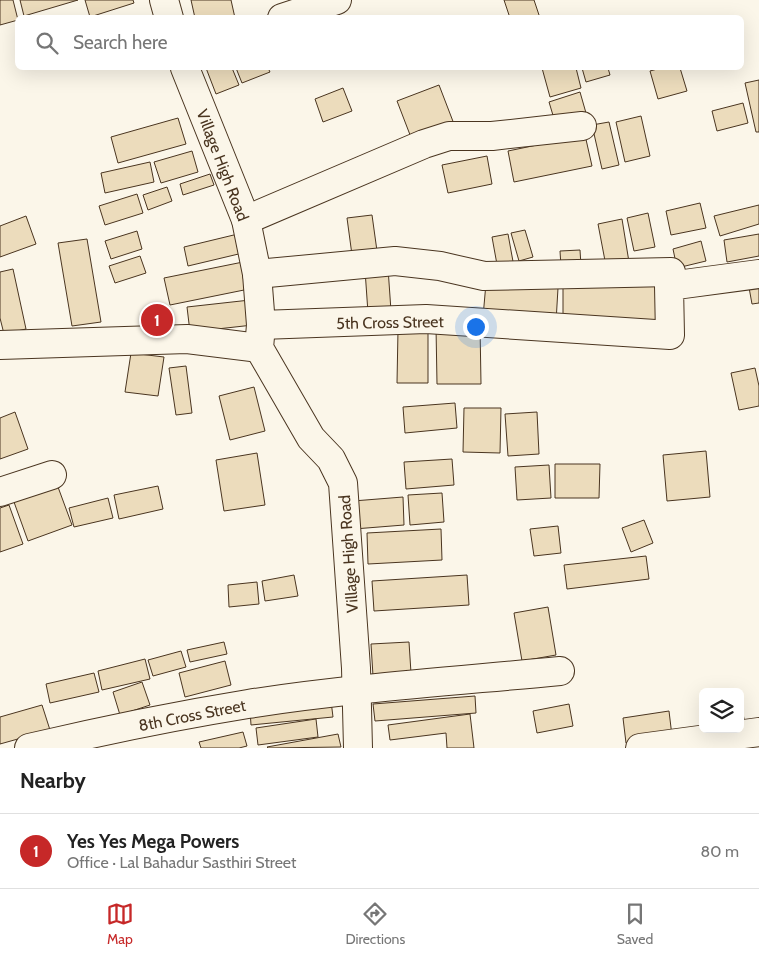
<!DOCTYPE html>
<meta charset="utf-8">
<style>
body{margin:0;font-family:Cabin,sans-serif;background:#f2f2f2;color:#222}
.controls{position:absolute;right:15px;bottom:15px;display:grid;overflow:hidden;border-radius:8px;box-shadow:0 5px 20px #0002}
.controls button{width:45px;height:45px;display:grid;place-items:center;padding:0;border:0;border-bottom:1px solid #e0e0e0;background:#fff;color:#222;font:25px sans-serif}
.you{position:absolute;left:475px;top:326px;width:18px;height:18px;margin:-12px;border:4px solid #fff;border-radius:50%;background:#1a73e8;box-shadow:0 0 0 8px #1a73e833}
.badge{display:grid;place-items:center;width:32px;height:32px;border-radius:50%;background:#c62828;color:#fff;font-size:16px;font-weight:700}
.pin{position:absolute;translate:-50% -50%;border:2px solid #fff;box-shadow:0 1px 5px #0006}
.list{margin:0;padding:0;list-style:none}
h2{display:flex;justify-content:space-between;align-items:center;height:65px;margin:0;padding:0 20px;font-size:21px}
h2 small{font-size:16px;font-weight:400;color:#767676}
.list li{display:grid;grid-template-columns:32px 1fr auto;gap:15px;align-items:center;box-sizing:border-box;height:75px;padding:0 20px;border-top:1px solid #e0e0e0}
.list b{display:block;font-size:19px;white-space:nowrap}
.list p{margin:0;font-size:16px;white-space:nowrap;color:#767676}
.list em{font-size:16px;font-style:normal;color:#767676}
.icon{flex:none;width:28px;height:28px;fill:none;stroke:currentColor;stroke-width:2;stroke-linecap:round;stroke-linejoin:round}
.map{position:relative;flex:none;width:759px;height:748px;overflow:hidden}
.search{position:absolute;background:#fff;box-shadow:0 5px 20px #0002;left:15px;right:15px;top:15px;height:55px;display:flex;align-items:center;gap:12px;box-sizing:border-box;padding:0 18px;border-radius:8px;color:#767676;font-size:19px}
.sheet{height:140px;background:#fff}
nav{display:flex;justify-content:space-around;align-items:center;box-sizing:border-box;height:70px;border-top:1px solid #e0e0e0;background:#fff;font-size:14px;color:#767676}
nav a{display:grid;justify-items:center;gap:2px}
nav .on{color:#c62828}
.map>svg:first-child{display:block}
.building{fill:#ecdcbc;stroke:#4a3520}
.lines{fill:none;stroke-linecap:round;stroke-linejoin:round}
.minor-casing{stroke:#4a3520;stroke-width:30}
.minor{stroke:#fbf6e9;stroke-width:28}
.labels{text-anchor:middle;stroke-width:4;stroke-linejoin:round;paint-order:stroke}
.street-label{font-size:16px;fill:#4a3520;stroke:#fbf6e9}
</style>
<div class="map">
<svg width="759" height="748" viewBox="0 0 759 748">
<rect width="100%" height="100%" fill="#fbf6e9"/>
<g class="building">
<polygon points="0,0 13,0 18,20 0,25"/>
<polygon points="20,0 78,0 24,16"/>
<polygon points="85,0 133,0 134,3 90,17"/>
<polygon points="191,0 231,0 235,18 195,18"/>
<polygon points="504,0 534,0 540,18 510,18"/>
<polygon points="206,68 232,68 239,85 216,94"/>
<polygon points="236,68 268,68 270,72 242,83"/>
<polygon points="542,68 576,68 581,88 550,97"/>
<polygon points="582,68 608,68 610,75 586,82"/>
<polygon points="661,68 680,68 687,91 658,99 650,71"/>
<polygon points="759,80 759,132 756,132 745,83"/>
<polygon points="439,85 454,124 412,140 397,101"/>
<polygon points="343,88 352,111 323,122 315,99"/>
<polygon points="580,92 586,113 555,122 549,102"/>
<polygon points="743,103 748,123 717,131 712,111"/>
<polygon points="641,116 650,156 625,162 616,122"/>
<polygon points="178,118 186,144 118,163 111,137"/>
<polygon points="609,122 619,165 602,169 592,125"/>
<polygon points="585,135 592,166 514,182 508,151"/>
<polygon points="192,151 198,172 161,183 154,162"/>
<polygon points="487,156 492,184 448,193 442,165"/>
<polygon points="150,162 154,182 105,193 101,173"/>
<polygon points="210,174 214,185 183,195 180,184"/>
<polygon points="167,187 172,201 148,210 143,195"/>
<polygon points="137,194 143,213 105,225 99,206"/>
<polygon points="700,203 706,228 671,235 666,211"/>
<polygon points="759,205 759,224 720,236 714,216"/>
<polygon points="648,213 655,247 634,251 627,218"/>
<polygon points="372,215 377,251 352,255 347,218"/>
<polygon points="26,216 36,244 0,257 0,226"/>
<polygon points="622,219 629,262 606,266 598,224"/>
<polygon points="525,230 533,257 519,261 511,233"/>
<polygon points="137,231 142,249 111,259 105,241"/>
<polygon points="242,233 247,252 188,266 184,247"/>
<polygon points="508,234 514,267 498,270 492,237"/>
<polygon points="759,234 759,256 727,262 724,240"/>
<polygon points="87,239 101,322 72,326 58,243"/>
<polygon points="701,241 706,261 677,268 673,249"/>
<polygon points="580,250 581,266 561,267 560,251"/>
<polygon points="140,256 146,273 115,283 109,266"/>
<polygon points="243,262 249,289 170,305 164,278"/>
<polygon points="388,268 391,311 368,313 365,270"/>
<polygon points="13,269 26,329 4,334 0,318 0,272"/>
<polygon points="759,281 759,303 752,304 748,282"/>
<polygon points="486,283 558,288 556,322 483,317"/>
<polygon points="658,286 658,324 563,326 563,288"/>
<polygon points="250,300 253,325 190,332 187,307"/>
<polygon points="480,326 481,384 437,384 436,327"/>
<polygon points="398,330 428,330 428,383 397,383"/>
<polygon points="131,353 164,357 158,396 125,392"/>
<polygon points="186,366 192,413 176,415 169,368"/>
<polygon points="755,368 759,386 759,406 739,410 731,373"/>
<polygon points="254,387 265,431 230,440 219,396"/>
<polygon points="455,403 457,428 405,433 403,407"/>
<polygon points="464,408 501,408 500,453 463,452"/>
<polygon points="15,412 28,449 0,459 0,418"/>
<polygon points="537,412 539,454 508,456 505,414"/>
<polygon points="706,451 710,497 667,501 663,455"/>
<polygon points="257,453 265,505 224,511 216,460"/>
<polygon points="452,459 454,485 406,489 404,462"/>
<polygon points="555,464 600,464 599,498 555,498"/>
<polygon points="549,465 551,498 517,500 515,467"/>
<polygon points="158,486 163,509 119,519 114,495"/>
<polygon points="58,487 72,525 28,541 14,502"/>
<polygon points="442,493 444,522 410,525 408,495"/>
<polygon points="403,497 404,525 354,529 353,501"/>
<polygon points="108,498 113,518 74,527 69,508"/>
<polygon points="9,505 23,544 0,552 0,508"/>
<polygon points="644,520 653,543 631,552 622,528"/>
<polygon points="558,526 561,553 534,556 530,529"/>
<polygon points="441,529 442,560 368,564 367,533"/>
<polygon points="646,556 649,579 567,589 564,565"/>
<polygon points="294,575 298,596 265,601 262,581"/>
<polygon points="467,575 469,605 374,611 372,581"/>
<polygon points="257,582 259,604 229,607 228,585"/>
<polygon points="548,607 556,655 522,661 514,613"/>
<polygon points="224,642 227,654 190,662 187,650"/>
<polygon points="409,642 411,673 373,676 371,644"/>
<polygon points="181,651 186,667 153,676 148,660"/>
<polygon points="145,659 150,679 102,690 98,671"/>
<polygon points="225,661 231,685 185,697 179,673"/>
<polygon points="94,673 99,692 50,703 46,684"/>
<polygon points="142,682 150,705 120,715 113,692"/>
<polygon points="475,696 476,713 375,721 373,704"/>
<polygon points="740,698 745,724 740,725"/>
<polygon points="331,701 333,717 251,725 250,710"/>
<polygon points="569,704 573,726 537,733 533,711"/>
<polygon points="42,705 50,730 0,744 0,717"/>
<polygon points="669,711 672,736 626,743 623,718"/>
<polygon points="470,714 474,748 447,748 446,733 390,740 388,725"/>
<polygon points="316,719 318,737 258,745 256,728"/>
<polygon points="243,732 247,746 239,748 201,748 199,742"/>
<polygon points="338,734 341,747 268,748 267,747"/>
</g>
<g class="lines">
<g class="minor-casing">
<g id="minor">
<polyline points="164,0 169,18"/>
<polyline points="282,18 337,0"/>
<polyline points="185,68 246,220 257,274 261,325 259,348 311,438 331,459 343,483 356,668 358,748"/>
<polyline points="246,220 424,144 449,136 492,136 582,126"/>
<polyline points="257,274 395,261 440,266 484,276 671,272"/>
<polyline points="261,325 426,319 670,335 669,286 759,274"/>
<polyline points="0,345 187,339 259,348"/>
<polyline points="0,492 52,475"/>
<path d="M 29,748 C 101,731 174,716 248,704 C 351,688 456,681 560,671"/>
<polyline points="640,748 759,732"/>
</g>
</g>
<use href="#minor" class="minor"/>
</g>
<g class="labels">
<g class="street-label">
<text transform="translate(223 165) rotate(69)" y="6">Village High Road</text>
<text transform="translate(390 322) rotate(-1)" y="6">5th Cross Street</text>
<text transform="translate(348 554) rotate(-94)" y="6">Village High Road</text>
<text transform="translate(192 715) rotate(-11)" y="6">8th Cross Street</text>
</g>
</g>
</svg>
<div class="controls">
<button><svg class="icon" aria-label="layers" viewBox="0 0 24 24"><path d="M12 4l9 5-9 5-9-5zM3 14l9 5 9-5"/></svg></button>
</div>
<div class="you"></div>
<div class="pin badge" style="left:157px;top:320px">1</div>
<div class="search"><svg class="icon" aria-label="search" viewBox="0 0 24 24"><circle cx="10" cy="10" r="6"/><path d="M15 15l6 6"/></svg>Search here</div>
</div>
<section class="sheet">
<h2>Nearby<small></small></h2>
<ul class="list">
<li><span class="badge">1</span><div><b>Yes Yes Mega Powers</b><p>Office · Lal Bahadur Sasthiri Street</p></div><em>80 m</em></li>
</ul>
</section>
<nav>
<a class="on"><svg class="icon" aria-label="map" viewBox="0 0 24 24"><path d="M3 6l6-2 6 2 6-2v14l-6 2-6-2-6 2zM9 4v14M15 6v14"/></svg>Map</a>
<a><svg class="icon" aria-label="directions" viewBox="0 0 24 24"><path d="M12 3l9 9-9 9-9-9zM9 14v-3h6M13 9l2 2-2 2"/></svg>Directions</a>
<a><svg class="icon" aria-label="saved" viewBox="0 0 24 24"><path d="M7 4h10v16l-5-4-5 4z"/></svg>Saved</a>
</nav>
